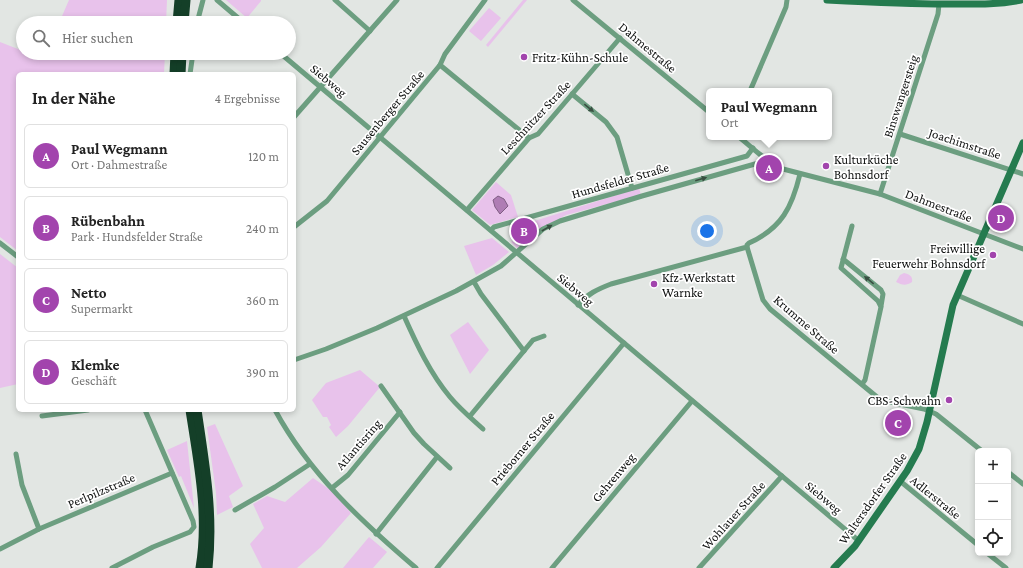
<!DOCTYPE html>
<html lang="de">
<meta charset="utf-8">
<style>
body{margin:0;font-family:"Crimson Pro",serif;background:#f6f6f6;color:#222}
.controls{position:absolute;right:12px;bottom:12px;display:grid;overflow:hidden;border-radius:6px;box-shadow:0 2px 6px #0003}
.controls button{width:36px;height:36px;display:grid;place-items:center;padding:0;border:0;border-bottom:1px solid #e0e0e0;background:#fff;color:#222;font:20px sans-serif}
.you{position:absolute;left:707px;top:231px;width:14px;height:14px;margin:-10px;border:3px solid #fff;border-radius:50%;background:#1a73e8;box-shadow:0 0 0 6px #1a73e833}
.badge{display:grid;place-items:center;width:26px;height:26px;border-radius:50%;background:#a244ad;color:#fff;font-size:13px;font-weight:700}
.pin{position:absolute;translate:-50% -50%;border:2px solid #fff;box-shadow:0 1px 4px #0006}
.popup{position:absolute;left:706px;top:88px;width:126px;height:52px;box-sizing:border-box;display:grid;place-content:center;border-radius:6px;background:#fff;filter:drop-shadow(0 1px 3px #0005);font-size:13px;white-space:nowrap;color:#767676}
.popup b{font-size:15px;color:#222}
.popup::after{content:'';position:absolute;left:50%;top:100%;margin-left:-8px;border:8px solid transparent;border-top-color:#fff}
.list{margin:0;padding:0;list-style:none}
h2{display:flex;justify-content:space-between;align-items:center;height:52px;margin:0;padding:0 16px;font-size:17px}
h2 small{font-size:13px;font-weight:400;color:#767676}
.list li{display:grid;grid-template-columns:26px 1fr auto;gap:12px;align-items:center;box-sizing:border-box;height:64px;margin:0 8px 8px;padding:0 8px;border:1px solid #e0e0e0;border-radius:6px}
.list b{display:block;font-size:15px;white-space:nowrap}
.list p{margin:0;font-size:13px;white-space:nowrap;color:#767676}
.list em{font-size:13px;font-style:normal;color:#767676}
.icon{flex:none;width:22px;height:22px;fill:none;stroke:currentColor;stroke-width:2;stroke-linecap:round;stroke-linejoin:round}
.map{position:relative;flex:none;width:1023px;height:568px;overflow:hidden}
.search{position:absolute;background:#fff;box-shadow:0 2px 6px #0003;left:16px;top:16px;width:280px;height:44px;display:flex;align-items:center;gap:10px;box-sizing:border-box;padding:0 14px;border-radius:22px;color:#767676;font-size:15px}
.panel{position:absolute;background:#fff;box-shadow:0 2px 6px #0003;left:16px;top:72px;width:280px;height:340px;border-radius:6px}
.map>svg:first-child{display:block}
.green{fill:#e8c2eb}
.water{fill:#af7db4;stroke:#7f5d83}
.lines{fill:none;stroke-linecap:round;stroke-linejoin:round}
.street{stroke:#6c9e80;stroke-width:5}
.secondary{stroke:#257b4f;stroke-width:7}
.highway{stroke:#143f28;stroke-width:9}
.oneway{fill:#395042}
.poi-dot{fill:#a244ad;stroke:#fff;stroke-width:1.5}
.labels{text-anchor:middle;stroke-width:3.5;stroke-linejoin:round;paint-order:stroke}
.street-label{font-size:13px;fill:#0f1110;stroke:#fff}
.poi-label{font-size:13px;fill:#0f1110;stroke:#fff;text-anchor:start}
</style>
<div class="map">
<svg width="1023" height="568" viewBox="0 0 1023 568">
<rect width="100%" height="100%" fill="#e2e6e3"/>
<g class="green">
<polygon points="69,0 167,0 166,23 59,23"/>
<polygon points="226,0 261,0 261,1 247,18"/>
<polygon points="523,0 527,0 488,47 486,45"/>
<polygon points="489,8 501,18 481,41 469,31"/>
<polygon points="0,42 23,51 23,53 30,53 45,58 47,53 165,53 164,74 18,74 18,251 0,237"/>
<polygon points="496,182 511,195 518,217 490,225 472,210"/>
<polygon points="639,188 641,195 566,215 543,228 517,248 511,242 513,241 509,229"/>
<polygon points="492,238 509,252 493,265 476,275 464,246"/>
<polygon points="0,254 18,268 18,384 0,388"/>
<path d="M 904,273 C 909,274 913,276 912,282 C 906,286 902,285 896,282 L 900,275 Z"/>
<polygon points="468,322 489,350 470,374 450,335"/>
<polygon points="360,370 380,387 348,426 336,437 329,427 331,425 327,417 323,417 312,400 326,383"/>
<polygon points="215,424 243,486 229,496 233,507 217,515 216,493 207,427"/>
<polygon points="187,441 194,508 181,476 179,477 167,450"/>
<polygon points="313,478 332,491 351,513 321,547 297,568 262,568 250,544 264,528 253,504 267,496 285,502"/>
<polygon points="369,537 387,552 373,568 343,568"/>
</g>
<polygon class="water" points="498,196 504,199 508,206 500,214 495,207 493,200"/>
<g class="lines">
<g class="street">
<polyline points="217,0 244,23"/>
<polyline points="335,0 370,31"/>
<polyline points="573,0 709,112"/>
<polyline points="197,23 203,0"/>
<polyline points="280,53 859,541"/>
<polyline points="440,65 529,138"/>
<polyline points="190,74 193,53"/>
<polyline points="750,91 786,7 787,0"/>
<polyline points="572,94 606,122 617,137 632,188"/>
<polyline points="294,117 397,0"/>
<polyline points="900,134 1023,174"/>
<path d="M 739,137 C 753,148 766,162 783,169 L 880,194 L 1023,249"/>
<polyline points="880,194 938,14 939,4"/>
<polyline points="467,210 529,138 538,134 620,38"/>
<polyline points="852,226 841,268 878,301 881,307 865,380 862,384"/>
<polyline points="294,227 327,201 440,65 445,54 485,0"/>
<polyline points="491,230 494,227 519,220 747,156 753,148"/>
<polyline points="0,243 18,257"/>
<polyline points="747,247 763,300 770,309 877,397 885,401 924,409 936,414 982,451"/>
<polyline points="843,259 881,290 883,294 881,306"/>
<polyline points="474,282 481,294 524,351"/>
<polyline points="957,295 1023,324"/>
<path d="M 578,305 C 587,294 598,289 611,284 L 747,247 L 747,245 L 749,243 C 782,228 792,207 800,174"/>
<path d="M 404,316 C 417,345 430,373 450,397 C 460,409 472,419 483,429"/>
<polyline points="294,360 326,349 377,328 456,291 501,266 543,229 560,221 642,196 762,162 765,158"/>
<polyline points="381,386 414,433 424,444 450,468"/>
<path d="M 275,410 C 309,473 362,522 416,568"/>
<polyline points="42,416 88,410"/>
<polyline points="470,416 533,340 544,336"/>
<polyline points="16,454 22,485 39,529"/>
<polyline points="1008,472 1023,484"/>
<polyline points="900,481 978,545"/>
<polyline points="332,488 348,475 400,412"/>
<polyline points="235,510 275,487 310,464"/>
<polyline points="376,534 437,457"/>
<polyline points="0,549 39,529 172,473"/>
<polyline points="987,553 1006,568"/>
<polyline points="112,568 153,547 190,532 194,527 193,521 145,410"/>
<polyline points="437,568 624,343"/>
<polyline points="552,568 692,401"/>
<polyline points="699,568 782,476"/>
</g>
<g class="secondary">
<path d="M 827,0 C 867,2 907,4 947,4 C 972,4 997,5 1021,0"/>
<polyline points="834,568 855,546 907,471 919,449 927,422 953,305 1023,143"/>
</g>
<g class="highway">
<polyline points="177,23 179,0"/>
<polyline points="184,23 186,0"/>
<polyline points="174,74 175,53"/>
<polyline points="181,74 182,53"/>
<path d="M 190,410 C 198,462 209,515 200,568"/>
<path d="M 197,410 C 205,465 214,513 208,568"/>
</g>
</g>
<defs><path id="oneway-solid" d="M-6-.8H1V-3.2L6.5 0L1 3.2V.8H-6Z"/></defs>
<g class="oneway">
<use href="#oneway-solid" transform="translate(589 108) rotate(39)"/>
<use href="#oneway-solid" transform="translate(701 179) rotate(-16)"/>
<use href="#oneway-solid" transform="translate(547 228) rotate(-30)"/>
<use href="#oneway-solid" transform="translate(869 280) rotate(-141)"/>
</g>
<g class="poi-dot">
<circle cx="524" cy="57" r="4"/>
<circle cx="826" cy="166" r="4"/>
<circle cx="993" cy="255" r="4"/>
<circle cx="654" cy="284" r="4"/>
<circle cx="949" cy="400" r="4"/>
</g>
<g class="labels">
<g class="street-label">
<text transform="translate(648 47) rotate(40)" y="5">Dahmestraße</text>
<text transform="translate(329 80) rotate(40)" y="5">Siebweg</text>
<text transform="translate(900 96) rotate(-72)" y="5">Binswangersteig</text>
<text transform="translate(387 112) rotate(-50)" y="5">Sausenberger Straße</text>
<text transform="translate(535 117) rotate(-47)" y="5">Leschnitzer Straße</text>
<text transform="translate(965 143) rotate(18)" y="5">Joachimstraße</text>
<text transform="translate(620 180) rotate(-16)" y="5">Hundsfelder Straße</text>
<text transform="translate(939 205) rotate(21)" y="5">Dahmestraße</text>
<text transform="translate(576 289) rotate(40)" y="5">Siebweg</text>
<text transform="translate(807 324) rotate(41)" y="5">Krumme Straße</text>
<text transform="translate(358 444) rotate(-49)" y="5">Atlantisring</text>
<text transform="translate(522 448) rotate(-50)" y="5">Prieborner Straße</text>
<text transform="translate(613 477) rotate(-50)" y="5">Gehrenweg</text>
<text transform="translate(101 490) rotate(-23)" y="5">Perlpilzstraße</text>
<text transform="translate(824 497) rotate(40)" y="5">Siebweg</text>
<text transform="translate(936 497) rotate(39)" y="5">Adlerstraße</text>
<text transform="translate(872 498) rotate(-55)" y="5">Waltersdorfer Straße</text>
<text transform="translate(733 515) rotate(-48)" y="5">Wohlauer Straße</text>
</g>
<g class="poi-label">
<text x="532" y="62">Fritz-Kühn-Schule</text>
<text x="834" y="164">Kulturküche<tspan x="834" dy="15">Bohnsdorf</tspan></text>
<text x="985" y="253" text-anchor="end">Freiwillige<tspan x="985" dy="15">Feuerwehr Bohnsdorf</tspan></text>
<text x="662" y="282">Kfz-Werkstatt<tspan x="662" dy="15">Warnke</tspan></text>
<text x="941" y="405" text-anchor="end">CBS-Schwahn</text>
</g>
</g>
</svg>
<div class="controls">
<button>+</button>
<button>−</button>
<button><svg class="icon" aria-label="locate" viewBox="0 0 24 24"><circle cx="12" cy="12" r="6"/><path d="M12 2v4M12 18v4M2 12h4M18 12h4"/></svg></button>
</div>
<div class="you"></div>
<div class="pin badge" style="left:769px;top:168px">A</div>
<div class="popup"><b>Paul Wegmann</b>Ort</div>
<div class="pin badge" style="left:524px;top:231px">B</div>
<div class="pin badge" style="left:898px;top:423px">C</div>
<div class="pin badge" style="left:1001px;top:218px">D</div>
<div class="search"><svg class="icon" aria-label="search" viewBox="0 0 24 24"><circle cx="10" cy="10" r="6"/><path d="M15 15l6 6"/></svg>Hier suchen</div>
<section class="panel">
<h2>In der Nähe<small>4 Ergebnisse</small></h2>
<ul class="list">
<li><span class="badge">A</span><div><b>Paul Wegmann</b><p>Ort · Dahmestraße</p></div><em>120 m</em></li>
<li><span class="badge">B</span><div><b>Rübenbahn</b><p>Park · Hundsfelder Straße</p></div><em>240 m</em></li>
<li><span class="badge">C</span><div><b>Netto</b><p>Supermarkt</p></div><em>360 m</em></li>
<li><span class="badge">D</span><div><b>Klemke</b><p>Geschäft</p></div><em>390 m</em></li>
</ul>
</section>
</div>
